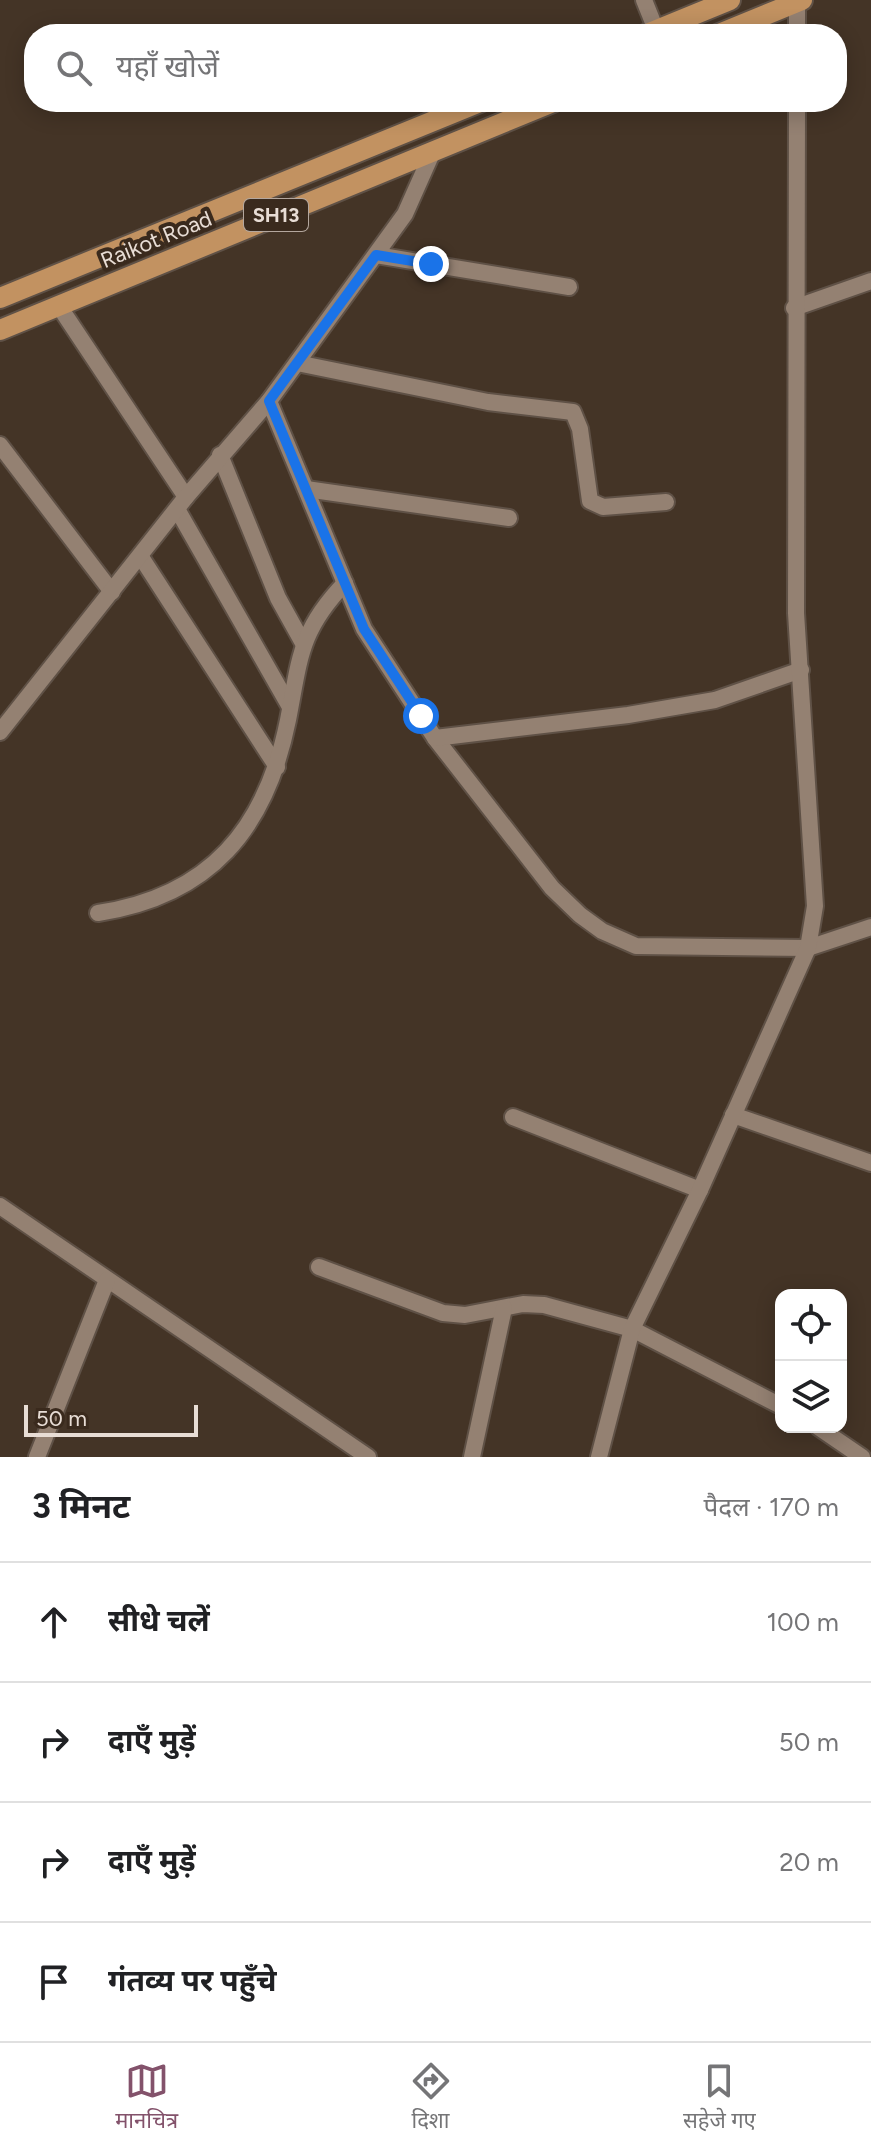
<!DOCTYPE html>
<html lang="hi">
<meta charset="utf-8">
<style>
body{margin:0;font-family:Figtree,"Noto Sans Devanagari",sans-serif;background:#f6f6f6;color:#202124}
.controls{position:absolute;right:24px;bottom:24px;display:grid;overflow:hidden;border-radius:16px;box-shadow:0 4px 20px #0003}
.controls button{width:72px;height:72px;display:grid;place-items:center;padding:0;border:0;border-bottom:2px solid #e0e0e0;background:#fff;color:#202124;font:40px sans-serif}
.scale{position:absolute;left:24px;bottom:20px;width:174px;box-sizing:border-box;padding-left:8px;border:4px solid #e8ddd5;border-top:0;font-size:22px;line-height:28px;white-space:nowrap;color:#e8ddd5;-webkit-text-stroke:6px #3a2a1d;paint-order:stroke}
.stop{position:absolute;width:24px;height:24px;margin:-18px;border:6px solid #1a73e8;border-radius:50%;background:#fff}
.stop.end{background:#1a73e8;border-color:#fff;box-shadow:0 2px 8px #0008}
.list{margin:0;padding:0;list-style:none}
h2{display:flex;justify-content:space-between;align-items:center;height:104px;margin:0;padding:0 32px;font-size:34px}
h2 small{font-size:26px;font-weight:400;color:#757577}
.list li{display:grid;grid-template-columns:52px 1fr auto;gap:24px;align-items:center;box-sizing:border-box;height:120px;padding:0 32px;border-top:2px solid #e0e0e0}
.list b{display:block;font-size:30px;white-space:nowrap}
.list em{font-size:26px;font-style:normal;color:#757577}
.icon{flex:none;width:44px;height:44px;fill:none;stroke:currentColor;stroke-width:2;stroke-linecap:round;stroke-linejoin:round}
.map{position:relative;flex:none;width:871px;height:1457px;overflow:hidden}
.search{position:absolute;background:#fff;box-shadow:0 4px 20px #0003;left:24px;right:24px;top:24px;height:88px;display:flex;align-items:center;gap:20px;box-sizing:border-box;padding:0 28px;border-radius:32px;color:#757577;font-size:30px}
.sheet{height:584px;background:#fff}
nav{display:flex;justify-content:space-around;align-items:center;box-sizing:border-box;height:112px;border-top:2px solid #e0e0e0;background:#fff;font-size:22px;color:#757577}
nav a{display:grid;justify-items:center;gap:4px}
nav .on{color:#83526b}
.map>svg:first-child{display:block}
.lines{fill:none;stroke-linecap:round;stroke-linejoin:round}
.minor-casing{stroke:#5f5146;stroke-width:20}
.primary-casing{stroke:#5f5146;stroke-width:24}
.minor{stroke:#948172;stroke-width:16}
.primary{stroke:#c29261;stroke-width:20}
.route{stroke:#1a73e8;stroke-width:10}
.labels{text-anchor:middle;stroke-width:8;stroke-linejoin:round;paint-order:stroke}
.shield{fill:#3a2a1d;stroke:#b4a79e;stroke-width:2}
.shield-label{font-size:20px;font-weight:bold;fill:#e8ddd5}
.street-label{font-size:22px;fill:#e8ddd5;stroke:#3a2a1d}
</style>
<div class="map">
<svg width="871" height="1457" viewBox="0 0 871 1457">
<rect width="100%" height="100%" fill="#443426"/>
<g class="lines">
<g class="minor-casing">
<g id="minor">
<polyline points="644,0 656,30"/>
<polyline points="797,34 797,0"/>
<polyline points="376,255 569,287"/>
<polyline points="59,306 186,497"/>
<polyline points="794,308 871,281"/>
<polyline points="297,363 488,402 573,412 580,429 590,501 603,507 666,502"/>
<polyline points="269,401 364,629 435,738 552,888 580,915 602,931 636,946 808,948 871,927"/>
<polyline points="0,445 112,592"/>
<polyline points="220,455 278,598 303,643"/>
<polyline points="306,489 509,518"/>
<polyline points="177,509 290,707"/>
<polyline points="141,557 277,767"/>
<polyline points="0,732 186,497 269,401 405,214 433,151"/>
<polyline points="435,738 628,715 715,700 801,670"/>
<path d="M 98,913 C 210,896 266,829 288,720 C 300,659 299,631 345,583"/>
<polyline points="733,1115 871,1163"/>
<polyline points="513,1117 700,1190"/>
<polyline points="0,1206 368,1457"/>
<polyline points="319,1267 443,1313 465,1315 523,1304 544,1305 632,1329 781,1406"/>
<polyline points="818,1427 862,1457"/>
<polyline points="37,1457 107,1280"/>
<polyline points="472,1457 504,1308"/>
<polyline points="599,1457 632,1329 700,1190 808,948 815,906 796,613 797,102"/>
</g>
</g>
<g class="primary-casing">
<g id="primary">
<polyline points="647,34 730,0"/>
<polyline points="719,34 802,0"/>
<polyline points="0,298 480,102"/>
<polyline points="0,330 553,102"/>
</g>
</g>
<use href="#minor" class="minor"/>
<use href="#primary" class="primary"/>
</g>
<g class="lines">
<polyline class="route" points="421,716 364,629 269,401 376,255 431,264"/>
</g>
<g class="labels">
<rect class="shield" x="244" y="199" width="64" height="32" rx="6"/>
<g class="shield-label">
<text x="276" y="222">SH13</text>
</g>
<g class="street-label">
<text transform="translate(156 239) rotate(-22)" y="8">Raikot Road</text>
</g>
</g>
</svg>
<div class="controls">
<button><svg class="icon" aria-label="locate" viewBox="0 0 24 24"><circle cx="12" cy="12" r="6"/><path d="M12 2v4M12 18v4M2 12h4M18 12h4"/></svg></button>
<button><svg class="icon" aria-label="layers" viewBox="0 0 24 24"><path d="M12 4l9 5-9 5-9-5zM3 14l9 5 9-5"/></svg></button>
</div>
<div class="scale">50 m</div>
<div class="stop" style="left:421px;top:716px"></div>
<div class="stop end" style="left:431px;top:264px"></div>
<div class="search"><svg class="icon" aria-label="search" viewBox="0 0 24 24"><circle cx="10" cy="10" r="6"/><path d="M15 15l6 6"/></svg>यहाँ खोजें</div>
</div>
<section class="sheet">
<h2>3 मिनट<small>पैदल · 170 m</small></h2>
<ul class="list">
<li><svg class="icon" aria-label="ahead" viewBox="0 0 24 24"><path d="M12 20V5M6 11l6-6 6 6"/></svg><div><b>सीधे चलें</b></div><em>100 m</em></li>
<li><svg class="icon" aria-label="right" viewBox="0 0 24 24"><path d="M7 20v-9h11M14 6l5 5-5 5"/></svg><div><b>दाएँ मुड़ें</b></div><em>50 m</em></li>
<li><svg class="icon" aria-label="right" viewBox="0 0 24 24"><path d="M7 20v-9h11M14 6l5 5-5 5"/></svg><div><b>दाएँ मुड़ें</b></div><em>20 m</em></li>
<li><svg class="icon" aria-label="arrive" viewBox="0 0 24 24"><path d="M6 21V4h12l-3 4 3 4H6"/></svg><div><b>गंतव्य पर पहुँचे</b></div></li>
</ul>
</section>
<nav>
<a class="on"><svg class="icon" aria-label="map" viewBox="0 0 24 24"><path d="M3 6l6-2 6 2 6-2v14l-6 2-6-2-6 2zM9 4v14M15 6v14"/></svg>मानचित्र</a>
<a><svg class="icon" aria-label="directions" viewBox="0 0 24 24"><path d="M12 3l9 9-9 9-9-9zM9 14v-3h6M13 9l2 2-2 2"/></svg>दिशा</a>
<a><svg class="icon" aria-label="saved" viewBox="0 0 24 24"><path d="M7 4h10v16l-5-4-5 4z"/></svg>सहेजे गए</a>
</nav>
